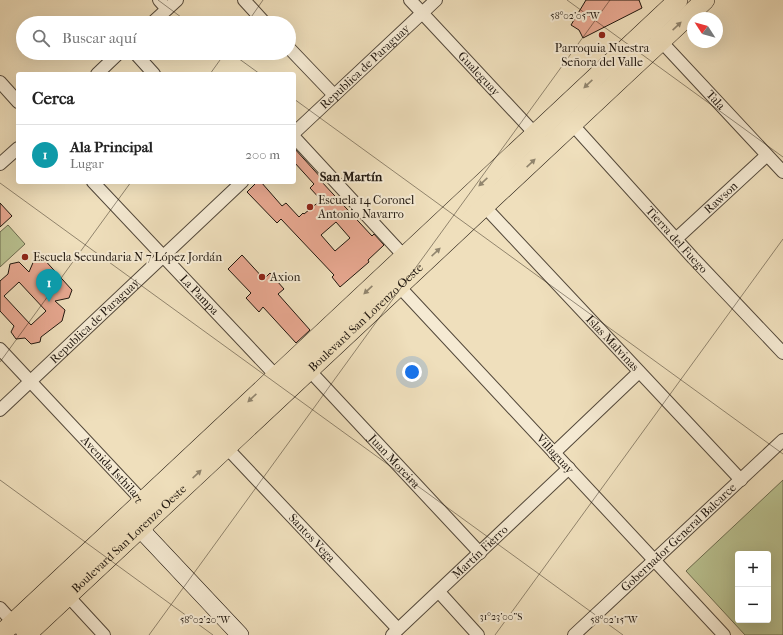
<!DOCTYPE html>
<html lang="es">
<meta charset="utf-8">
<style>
body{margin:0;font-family:"IM FELL French Canon",serif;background:#f6f6f6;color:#222}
.controls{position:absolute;right:12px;bottom:12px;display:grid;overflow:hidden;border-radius:4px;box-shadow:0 4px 16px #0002}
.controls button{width:36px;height:36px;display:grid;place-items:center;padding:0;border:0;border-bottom:1px solid #e0e0e0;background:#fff;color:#222;font:20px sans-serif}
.compass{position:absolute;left:687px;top:12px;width:36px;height:36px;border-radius:50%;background:#fff;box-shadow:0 4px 16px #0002;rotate:306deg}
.you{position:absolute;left:412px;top:372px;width:14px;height:14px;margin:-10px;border:3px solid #fff;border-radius:50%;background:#1a73e8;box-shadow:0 0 0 6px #1a73e833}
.badge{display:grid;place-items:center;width:26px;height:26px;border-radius:50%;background:#8f2418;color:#fff;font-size:13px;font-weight:700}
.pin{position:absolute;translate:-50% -33px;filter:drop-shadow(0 1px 2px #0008)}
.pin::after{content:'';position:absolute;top:21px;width:14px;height:12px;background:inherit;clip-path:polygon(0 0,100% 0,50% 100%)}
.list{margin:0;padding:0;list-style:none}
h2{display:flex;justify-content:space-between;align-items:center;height:52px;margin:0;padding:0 16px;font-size:17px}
h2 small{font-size:13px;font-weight:400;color:#767676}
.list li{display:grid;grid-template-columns:26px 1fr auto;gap:12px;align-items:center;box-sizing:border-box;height:60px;padding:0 16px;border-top:1px solid #e0e0e0}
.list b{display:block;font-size:15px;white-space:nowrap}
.list p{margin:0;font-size:13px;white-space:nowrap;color:#767676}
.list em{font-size:13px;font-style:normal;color:#767676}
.icon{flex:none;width:22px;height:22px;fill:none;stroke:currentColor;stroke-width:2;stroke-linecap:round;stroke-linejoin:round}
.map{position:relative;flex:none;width:783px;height:635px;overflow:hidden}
.search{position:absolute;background:#fff;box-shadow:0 4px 16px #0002;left:16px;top:16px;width:280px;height:44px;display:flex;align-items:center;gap:10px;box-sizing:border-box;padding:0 14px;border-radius:22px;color:#767676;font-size:15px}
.panel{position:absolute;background:#fff;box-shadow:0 4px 16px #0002;left:16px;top:72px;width:280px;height:112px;border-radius:4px}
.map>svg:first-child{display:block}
.green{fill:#b9c291;stroke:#6c6c50;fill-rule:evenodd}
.building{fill:#e8a891;stroke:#1f160e;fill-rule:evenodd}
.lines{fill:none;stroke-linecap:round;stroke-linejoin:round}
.street-casing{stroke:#53483a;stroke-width:14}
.secondary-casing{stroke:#1f160e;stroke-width:18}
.primary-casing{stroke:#1f160e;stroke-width:20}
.street{stroke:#f5ead3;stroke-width:12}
.secondary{stroke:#f5ead3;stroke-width:17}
.primary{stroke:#efdfbc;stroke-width:19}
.oneway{fill:#91856e}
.ticks{fill:none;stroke:#1f160e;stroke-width:1;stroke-opacity:0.45}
.poi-dot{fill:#8f2418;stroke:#f5ead3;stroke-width:1.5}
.labels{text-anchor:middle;stroke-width:4;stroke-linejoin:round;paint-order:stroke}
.poi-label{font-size:12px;fill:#1f160e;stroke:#f5ead3;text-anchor:start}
.street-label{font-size:12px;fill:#1f160e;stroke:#f5ead3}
.neighbourhood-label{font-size:13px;font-weight:bold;fill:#1f160e;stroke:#f5ead3}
.ticks-label{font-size:10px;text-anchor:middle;fill:#1f160e;stroke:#f5ead3;stroke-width:4;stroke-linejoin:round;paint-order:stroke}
</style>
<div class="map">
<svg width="783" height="635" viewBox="0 0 783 635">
<rect width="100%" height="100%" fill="#efdfbc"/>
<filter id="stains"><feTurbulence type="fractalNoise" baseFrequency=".005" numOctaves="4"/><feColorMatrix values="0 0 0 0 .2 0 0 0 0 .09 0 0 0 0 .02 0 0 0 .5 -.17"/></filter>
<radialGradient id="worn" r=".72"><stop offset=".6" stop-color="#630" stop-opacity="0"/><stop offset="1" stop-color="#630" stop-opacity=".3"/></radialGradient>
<g class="green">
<polygon points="8,225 25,244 0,267 0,232"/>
<path d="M 783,480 L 783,635 L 745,635 L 686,571 ZM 738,554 L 768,554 L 768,620 L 738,620 Z"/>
</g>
<g class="building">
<polygon points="586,0 639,0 642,8 583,38 579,30 571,25"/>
<path d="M 294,148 L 323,180 L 321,181 L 372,236 L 374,234 L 384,245 L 368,260 L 369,262 L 340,287 L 332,277 L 334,275 L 281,219 L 277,223 L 247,192 L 257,182 L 261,182 L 282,206 L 286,203 L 299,217 L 303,213 L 304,214 L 321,200 L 310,188 L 314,184 L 294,162 ZM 336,222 L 350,238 L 335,251 L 321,235 Z"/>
<polygon points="0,203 12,216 0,227"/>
<polygon points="242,255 264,279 270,273 284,289 278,294 310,330 296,343 263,307 259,312 246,298 251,293 228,269"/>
<path d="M 42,257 L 72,290 L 69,298 L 55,301 L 65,310 L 62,321 L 41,337 L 40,342 L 31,344 L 25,338 L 16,339 L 11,332 L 14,326 L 0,311 L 0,281 L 8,274 L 10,264 L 19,262 L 29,272 L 35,258 ZM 19,282 L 46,311 L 31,325 L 4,296 Z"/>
</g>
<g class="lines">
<g class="street-casing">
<g id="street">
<polyline points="159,0 167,9"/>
<polyline points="244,0 265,23"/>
<path id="s1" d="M 410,0 L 539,138"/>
<polyline points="152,23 177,0"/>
<path id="s2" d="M 657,37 L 783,172"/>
<polyline points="289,48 334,95"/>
<polyline points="135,53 154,74"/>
<polyline points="97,74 119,53"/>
<polyline points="0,82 18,102"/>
<path id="s3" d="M 572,124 L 693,258 L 783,353"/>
<path id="s4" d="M 294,133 L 436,0"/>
<polyline points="294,137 404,256"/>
<polyline points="0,164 18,148"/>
<path id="s5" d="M 93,182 L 281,381"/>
<path id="s6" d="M 484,206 L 741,480"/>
<path id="s7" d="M 676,239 L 766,156"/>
<path id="s8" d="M 395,282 L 724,635"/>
<path id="s9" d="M 0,349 L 136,494 L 140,503"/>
<path id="s10" d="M 309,370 L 480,553"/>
<path id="s11" d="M 0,410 L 242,182"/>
<path id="s12" d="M 226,447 L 398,629"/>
<polyline points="554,453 639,372"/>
<polyline points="439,592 478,635"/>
<polyline points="68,596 104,635"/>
<polyline points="0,608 18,628"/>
<path id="s13" d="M 392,635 L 569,468"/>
<path id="s14" d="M 574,635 L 783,440"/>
</g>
</g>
<g class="secondary-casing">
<polyline id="secondary" points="141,513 145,534 240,635"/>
</g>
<g class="primary-casing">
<g id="primary">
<polyline points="0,635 678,0"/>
<path id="s15" d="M 26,635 L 705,0"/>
</g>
</g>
<use href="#street" class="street"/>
<use href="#secondary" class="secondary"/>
<use href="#primary" class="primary"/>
</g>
<defs><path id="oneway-solid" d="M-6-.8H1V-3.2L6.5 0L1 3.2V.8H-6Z"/></defs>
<g class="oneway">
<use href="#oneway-solid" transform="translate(677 26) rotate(-43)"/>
<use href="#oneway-solid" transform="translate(588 84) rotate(137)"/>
<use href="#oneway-solid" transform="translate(531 163) rotate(-43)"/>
<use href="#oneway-solid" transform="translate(483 182) rotate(137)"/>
<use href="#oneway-solid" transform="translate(436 252) rotate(-43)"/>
<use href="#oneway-solid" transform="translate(368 290) rotate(137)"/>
<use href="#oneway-solid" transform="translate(252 398) rotate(137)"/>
<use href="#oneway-solid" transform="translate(197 474) rotate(-43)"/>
</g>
<path class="ticks" d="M 158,0 L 189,23M 567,0 L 783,157M 247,23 L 263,0M 231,53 L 260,74M 210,74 L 225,53M 294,99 L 783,454M 0,183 L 623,635M 0,362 L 131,182M 0,480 L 213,635M 149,635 L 610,0M 495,635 L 783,239"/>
<g class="poi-dot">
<circle cx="602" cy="35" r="4"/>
<circle cx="310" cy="207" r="4"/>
<circle cx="25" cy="257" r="4"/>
<circle cx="262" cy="277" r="4"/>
</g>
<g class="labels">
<g class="poi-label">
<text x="602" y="52" text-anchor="middle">Parroquia Nuestra<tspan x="602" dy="14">Señora del Valle</tspan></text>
<text x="318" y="204">Escuela 14 Coronel<tspan x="318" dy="14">Antonio Navarro</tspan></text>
<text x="33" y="261">Escuela Secundaria N 7 López Jordán</text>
<text x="270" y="281">Axion</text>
</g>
<g class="street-label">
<text dy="4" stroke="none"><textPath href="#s4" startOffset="97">Republica de Paraguay</textPath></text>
<text dy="4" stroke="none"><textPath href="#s1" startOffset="101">Gualeguay</textPath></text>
<text dy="4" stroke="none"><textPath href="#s2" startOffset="86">Tala</textPath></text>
<text dy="4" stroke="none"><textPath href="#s7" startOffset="61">Rawson</textPath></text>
<text dy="4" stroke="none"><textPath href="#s3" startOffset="156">Tierra del Fuego</textPath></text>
<text dy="4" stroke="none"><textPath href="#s5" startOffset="155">La Pampa</textPath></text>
<text dy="4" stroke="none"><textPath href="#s15" startOffset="465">Boulevard San Lorenzo Oeste</textPath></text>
<text dy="4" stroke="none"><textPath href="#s11" startOffset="130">Republica de Paraguay</textPath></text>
<text dy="4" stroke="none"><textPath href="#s6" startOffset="188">Islas Malvinas</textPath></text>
<text dy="4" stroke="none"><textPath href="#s8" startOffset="235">Villaguay</textPath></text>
<text dy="4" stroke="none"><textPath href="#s10" startOffset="125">Juan Moreira</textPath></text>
<text dy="4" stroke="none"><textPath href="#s9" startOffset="165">Avenida Isthilart</textPath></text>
<text dy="4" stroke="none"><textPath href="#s12" startOffset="125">Santos Vega</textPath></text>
<text dy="4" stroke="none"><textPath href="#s14" startOffset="143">Gobernador General Balcarce</textPath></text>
<text dy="4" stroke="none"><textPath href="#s15" startOffset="141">Boulevard San Lorenzo Oeste</textPath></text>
<text dy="4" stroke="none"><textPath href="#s13" startOffset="121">Martín Fierro</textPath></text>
</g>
<g class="neighbourhood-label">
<text x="351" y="181">San Martín</text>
</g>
</g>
<g class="ticks-label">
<text x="575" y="19">58°02'05"W</text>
<text x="501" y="620">31°23'00"S</text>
<text x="205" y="623">58°02'20"W</text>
<text x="614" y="623">58°02'15"W</text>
</g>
<rect width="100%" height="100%" filter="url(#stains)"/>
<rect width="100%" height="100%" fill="url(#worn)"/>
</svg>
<div class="controls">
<button>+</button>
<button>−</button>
</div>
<svg class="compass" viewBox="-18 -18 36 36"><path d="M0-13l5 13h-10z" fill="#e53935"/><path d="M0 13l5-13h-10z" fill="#767676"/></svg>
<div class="you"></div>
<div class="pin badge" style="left:49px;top:302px;background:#0f9aa8">1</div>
<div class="search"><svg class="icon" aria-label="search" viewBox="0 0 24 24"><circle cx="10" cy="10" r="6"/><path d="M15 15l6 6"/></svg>Buscar aquí</div>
<section class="panel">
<h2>Cerca<small></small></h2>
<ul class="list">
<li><span class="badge" style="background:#0f9aa8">1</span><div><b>Ala Principal</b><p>Lugar</p></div><em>200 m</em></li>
</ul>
</section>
</div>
